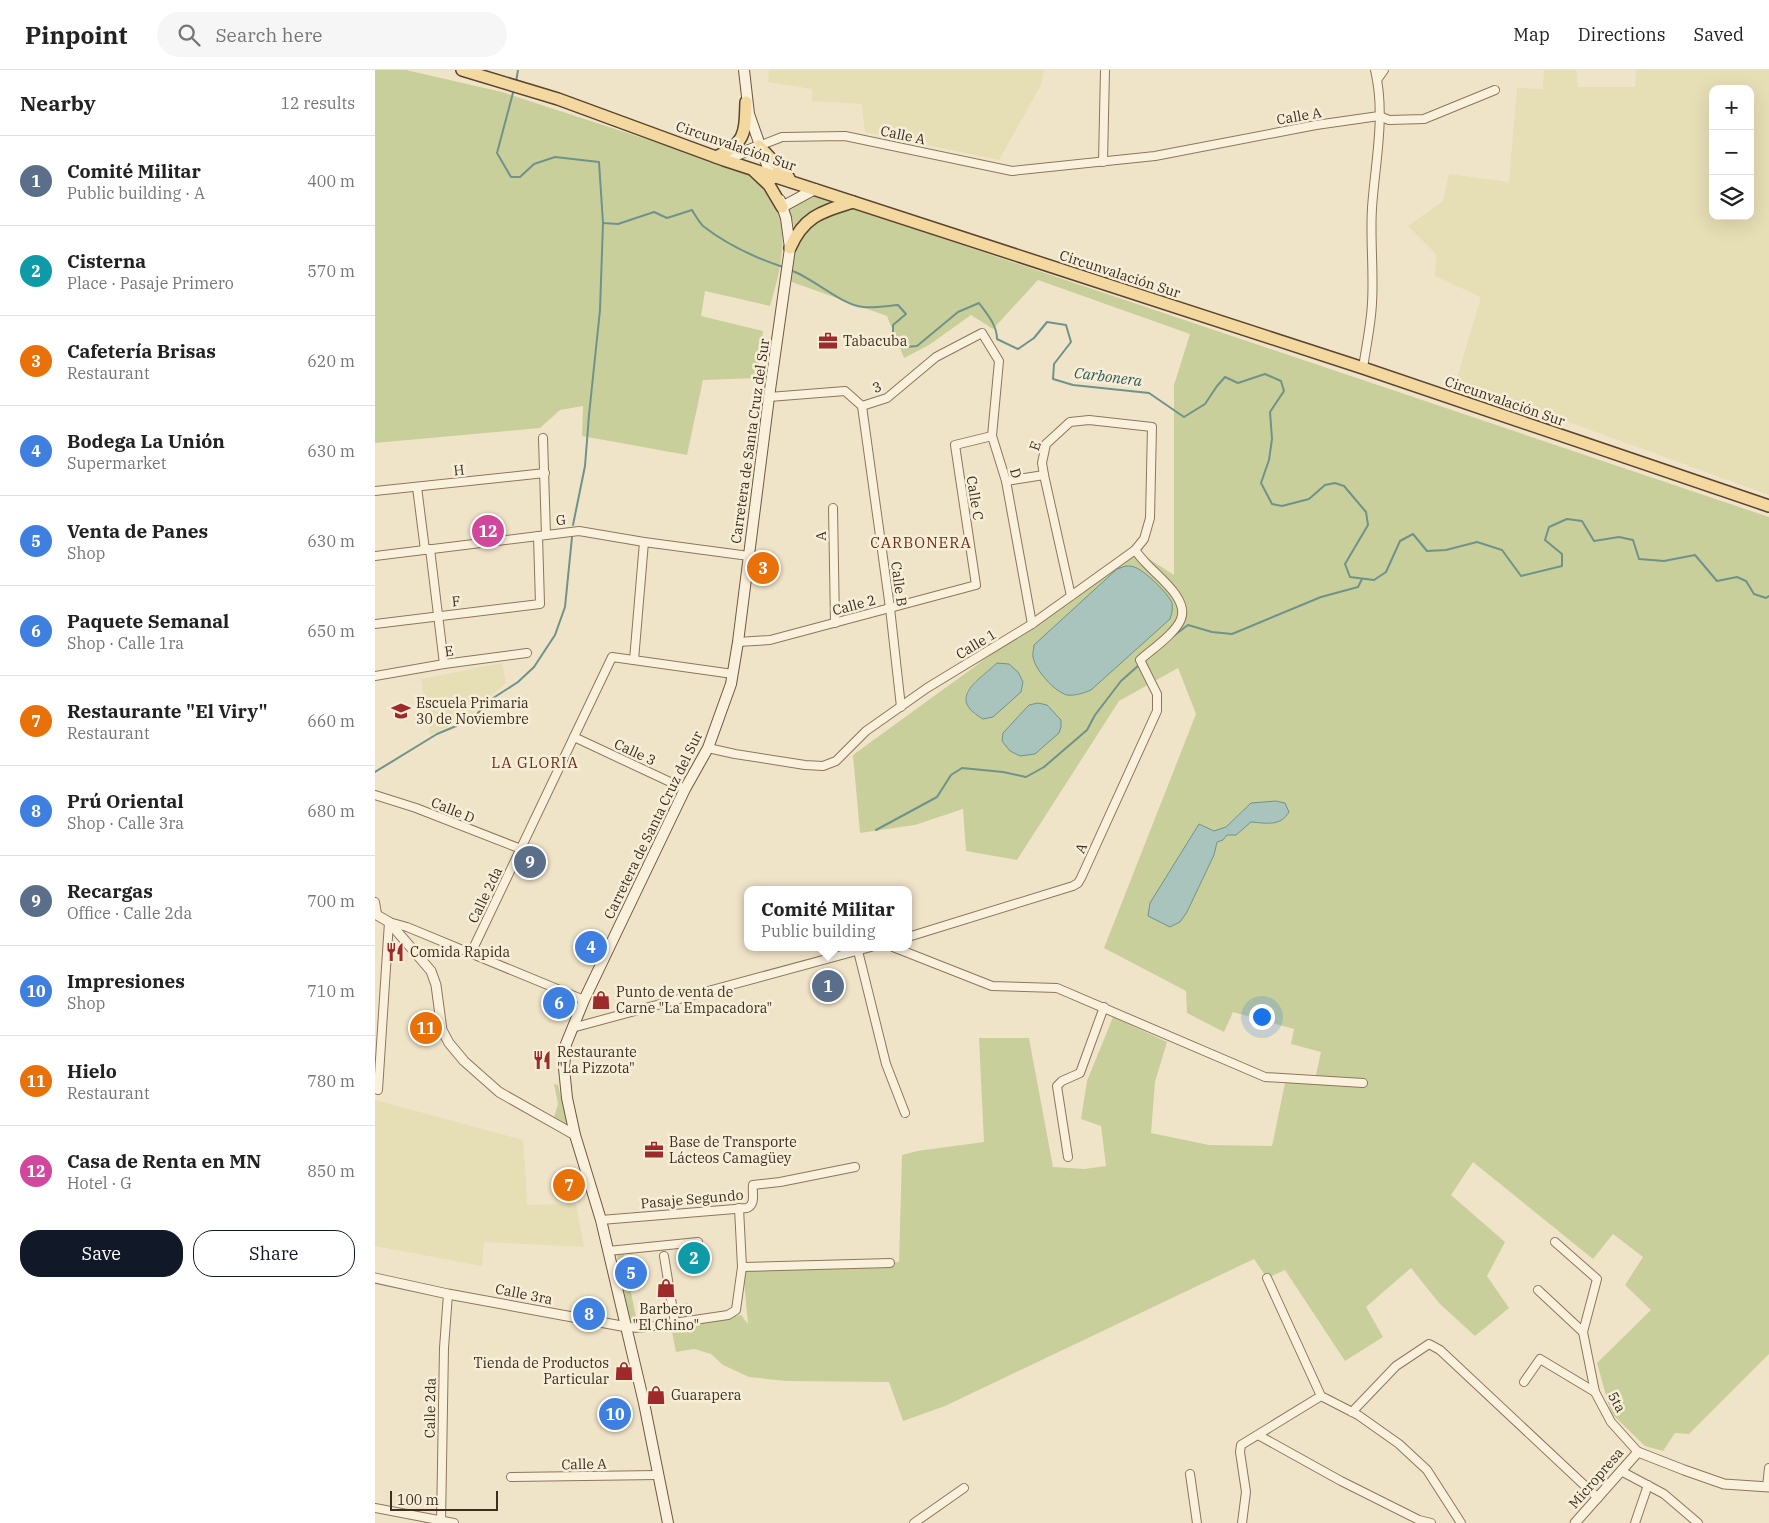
<!DOCTYPE html>
<meta charset="utf-8">
<style>
body{margin:0;font-family:"IBM Plex Serif",serif;background:#f6f6f6;color:#222}
.controls{position:absolute;right:15px;top:15px;display:grid;overflow:hidden;border-radius:10px;box-shadow:0 5px 20px #0002}
.controls button{width:45px;height:45px;display:grid;place-items:center;padding:0;border:0;border-bottom:1px solid #e0e0e0;background:#fff;color:#222;font:25px sans-serif}
.scale{position:absolute;left:15px;bottom:12px;width:108px;box-sizing:border-box;padding-left:5px;border:2px solid #3d2e20;border-top:0;font-size:14px;line-height:18px;white-space:nowrap;color:#3d2e20;-webkit-text-stroke:4px #f7eed8;paint-order:stroke}
.you{position:absolute;left:886px;top:946px;width:18px;height:18px;margin:-12px;border:4px solid #fff;border-radius:50%;background:#1a73e8;box-shadow:0 0 0 8px #1a73e833}
.badge{display:grid;place-items:center;width:32px;height:32px;border-radius:50%;background:#111827;color:#fff;font-size:16px;font-weight:700}
.pin{position:absolute;translate:-50% -50%;border:2px solid #fff;box-shadow:0 1px 5px #0006}
.popup{position:absolute;left:369px;top:816px;width:168px;height:65px;box-sizing:border-box;display:grid;place-content:center;border-radius:10px;background:#fff;filter:drop-shadow(0 1px 4px #0005);font-size:16px;white-space:nowrap;color:#767676}
.popup b{font-size:19px;color:#222}
.popup::after{content:'';position:absolute;left:50%;top:100%;margin-left:-10px;border:10px solid transparent;border-top-color:#fff}
.list{margin:0;padding:0;list-style:none}
h2{display:flex;justify-content:space-between;align-items:center;height:65px;margin:0;padding:0 20px;font-size:21px}
h2 small{font-size:16px;font-weight:400;color:#767676}
.list li{display:grid;grid-template-columns:32px 1fr auto;gap:15px;align-items:center;box-sizing:border-box;height:90px;padding:0 20px;border-top:1px solid #e0e0e0}
.list b{display:block;font-size:19px;white-space:nowrap}
.list p{margin:0;font-size:16px;white-space:nowrap;color:#767676}
.list em{font-size:16px;font-style:normal;color:#767676}
.actions{display:flex;gap:10px;padding:15px 20px}
.actions a{flex:1;padding:11px 0;border:1px solid #111827;border-radius:20px;text-align:center;font-size:18px;color:#111827}
.actions .main{background:#111827;color:#fff}
.icon{flex:none;width:28px;height:28px;fill:none;stroke:currentColor;stroke-width:2;stroke-linecap:round;stroke-linejoin:round}
.map{position:relative;flex:none;width:1394px;height:1453px;overflow:hidden}
header{display:flex;align-items:center;gap:30px;box-sizing:border-box;height:70px;padding:0 25px;background:#fff;border-bottom:1px solid #e0e0e0}
header strong{font-size:24px}
nav{display:flex;gap:28px;margin-inline-start:auto;font-size:18px}
.search{width:350px;height:45px;background:#f6f6f6;display:flex;align-items:center;gap:12px;box-sizing:border-box;padding:0 18px;border-radius:28px;color:#767676;font-size:19px}
main{display:flex}
aside{flex:1;background:#fff}
.map>svg:first-child{display:block}
.farmland{fill:#e6deb5;fill-rule:evenodd}
.green{fill:#c9cf9b;fill-rule:evenodd}
.water{fill:#a9c4bc;stroke:#6f938a}
.lines{fill:none;stroke-linecap:round;stroke-linejoin:round}
.stream{stroke:#6f938a;stroke-width:2}
.minor-casing{stroke:#8d765c;stroke-width:10}
.tertiary-casing{stroke:#8d765c;stroke-width:11}
.secondary-casing{stroke:#6f573f;stroke-width:12}
.primary-casing{stroke:#5b4430;stroke-width:14}
.minor{stroke:#faf1dc;stroke-width:8}
.tertiary{stroke:#faf1dc;stroke-width:9}
.secondary{stroke:#faf1dc;stroke-width:10}
.primary{stroke:#f3d9a0;stroke-width:11}
.labels{text-anchor:middle;stroke-width:5;stroke-linejoin:round;paint-order:stroke}
.street-label{font-size:14px;fill:#3d2e20;stroke:#f7eed8}
.poi-label{font-size:14px;fill:#3d2e20;stroke:#f7eed8;text-anchor:start}
.water-label{font-size:15px;font-style:italic;fill:#2f5d5a;stroke:#f7eed8}
.neighbourhood-label{font-size:15px;letter-spacing:1px;fill:#6b2e1e;stroke:#f7eed8}
</style>
<header>
<strong>Pinpoint</strong>
<div class="search"><svg class="icon" aria-label="search" viewBox="0 0 24 24"><circle cx="10" cy="10" r="6"/><path d="M15 15l6 6"/></svg>Search here</div>
<nav><a>Map</a><a>Directions</a><a>Saved</a></nav>
</header>
<main>
<aside>
<h2>Nearby<small>12 results</small></h2>
<ul class="list">
<li><span class="badge" style="background:#5c6f8a">1</span><div><b>Comité Militar</b><p>Public building · A</p></div><em>400 m</em></li>
<li><span class="badge" style="background:#0f9aa8">2</span><div><b>Cisterna</b><p>Place · Pasaje Primero</p></div><em>570 m</em></li>
<li><span class="badge" style="background:#e8710a">3</span><div><b>Cafetería Brisas</b><p>Restaurant</p></div><em>620 m</em></li>
<li><span class="badge" style="background:#3f7fe0">4</span><div><b>Bodega La Unión</b><p>Supermarket</p></div><em>630 m</em></li>
<li><span class="badge" style="background:#3f7fe0">5</span><div><b>Venta de Panes</b><p>Shop</p></div><em>630 m</em></li>
<li><span class="badge" style="background:#3f7fe0">6</span><div><b>Paquete Semanal</b><p>Shop · Calle 1ra</p></div><em>650 m</em></li>
<li><span class="badge" style="background:#e8710a">7</span><div><b>Restaurante &quot;El Viry&quot;</b><p>Restaurant</p></div><em>660 m</em></li>
<li><span class="badge" style="background:#3f7fe0">8</span><div><b>Prú Oriental</b><p>Shop · Calle 3ra</p></div><em>680 m</em></li>
<li><span class="badge" style="background:#5c6f8a">9</span><div><b>Recargas</b><p>Office · Calle 2da</p></div><em>700 m</em></li>
<li><span class="badge" style="background:#3f7fe0">10</span><div><b>Impresiones</b><p>Shop</p></div><em>710 m</em></li>
<li><span class="badge" style="background:#e8710a">11</span><div><b>Hielo</b><p>Restaurant</p></div><em>780 m</em></li>
<li><span class="badge" style="background:#d1479c">12</span><div><b>Casa de Renta en MN</b><p>Hotel · G</p></div><em>850 m</em></li>
</ul>
<div class="actions"><a class="main">Save</a><a>Share</a></div>
</aside>
<div class="map">
<svg width="1394" height="1453" viewBox="0 0 1394 1453">
<rect width="100%" height="100%" fill="#f0e4c8"/>
<g class="farmland">
<polygon points="394,0 669,0 666,15 624,90 490,62 487,34 437,31 437,19 393,12"/>
<path d="M 1169,0 L 1201,0 L 1203,17 L 1260,17 L 1261,0 L 1394,0 L 1394,425 L 1081,311 L 1106,227 L 1060,206 L 1061,184 L 1033,156 L 1068,131 L 1074,104 L 1134,112 L 1142,18 L 1168,19 ZM 1338,19 L 1375,19 L 1375,146 L 1338,146 Z"/>
<polygon points="127,593 131,613 111,630 95,647 55,665 46,609"/>
<polygon points="0,1030 148,1070 151,1110 152,1135 201,1134 209,1177 109,1172 107,1196 0,1176"/>
</g>
<g class="green">
<path d="M 0,0 L 31,0 L 127,22 L 375,103 C 381,109 389,115 394,122 C 417,157 406,199 395,236 L 330,221 L 326,246 L 388,261 L 382,308 L 328,310 L 312,385 L 207,366 L 208,336 L 185,340 L 165,358 L 0,373 Z"/>
<polygon points="437,125 460,132 434,143 420,159 413,137"/>
<path d="M 477,138 L 1394,447 L 1394,1284 L 1314,1364 L 1300,1363 L 1288,1381 L 1270,1376 L 1236,1343 L 1222,1293 L 1276,1240 L 1250,1215 L 1268,1187 L 1238,1164 L 1218,1189 L 1098,1092 L 1076,1125 L 1130,1172 L 1112,1206 L 1134,1238 L 1100,1266 L 1064,1233 L 1036,1198 L 991,1237 L 1008,1267 L 970,1291 L 910,1200 L 892,1208 L 879,1189 L 570,1336 L 528,1351 L 514,1312 L 411,1311 L 374,1307 L 348,1295 L 336,1284 L 319,1279 L 301,1282 L 296,1257 L 366,1245 L 373,1254 L 368,1200 L 524,1192 L 527,1085 L 542,1081 L 609,1072 L 604,968 L 654,968 L 678,1097 L 709,1099 L 731,1096 L 726,1056 L 706,1049 L 712,1011 L 738,947 L 792,972 L 780,1012 L 776,1063 L 834,1075 L 897,1076 L 910,1013 L 940,1009 L 946,982 L 916,974 L 919,959 L 858,942 L 849,962 L 812,943 L 811,921 L 729,878 L 821,644 L 803,598 L 744,631 L 642,790 L 591,781 L 588,739 L 540,755 L 485,763 L 478,685 L 760,480 L 799,505 L 799,315 L 815,264 L 663,210 L 618,259 L 596,245 L 554,275 L 529,288 L 512,246 L 414,211 C 419,162 430,152 477,138 ZM 622,593 L 600,645 C 596,639 589,632 591,624 C 594,615 615,600 622,593 ZM 876,733 L 897,754 L 876,751 L 861,765 L 852,765 L 848,770 L 842,772 L 839,785 L 812,842 L 825,754 L 839,761 L 850,758 Z"/>
<polygon points="179,1014 183,1015 193,1055 179,1047 183,1034"/>
<polygon points="248,1180 262,1253 256,1255 241,1181"/>
<polygon points="313,1233 317,1250 300,1253 297,1236"/>
</g>
<g class="water">
<path d="M 751,496 C 754,496 756,496 759,497 C 768,499 794,524 797,533 C 798,539 797,543 795,549 L 716,620 C 709,623 700,626 692,625 C 680,622 660,600 658,587 C 657,584 659,579 659,575 L 742,499 Z"/>
<path d="M 622,593 L 634,594 L 643,602 L 648,612 L 646,622 L 618,647 L 608,649 C 571,628 603,611 622,593 Z"/>
<polygon points="663,633 672,635 686,650 686,657 684,663 660,684 645,686 635,681 627,671 628,663 654,635"/>
<path d="M 901,731 L 910,733 L 914,742 C 905,757 891,753 876,752 L 861,765 L 852,765 L 848,770 L 842,772 L 839,785 L 812,842 L 805,852 L 795,857 L 773,846 L 775,833 L 824,754 L 839,761 L 851,757 L 876,733 Z"/>
</g>
<g class="lines">
<g class="stream">
<polyline points="141,12 143,0"/>
<path d="M 139,19 L 122,83 L 136,107 L 145,107 L 159,94 L 180,87 L 224,92 L 228,153 L 243,154 L 279,142 L 292,148 L 317,140 C 320,145 324,152 328,156 C 351,174 381,188 408,197"/>
<path d="M 415,200 C 437,207 466,235 488,237 C 499,238 511,236 523,235 L 531,244 L 518,255 L 518,268 L 530,277 L 542,276 L 583,242 L 604,233 C 612,244 622,255 622,269 L 643,279 L 659,268 L 672,252 L 691,255 L 696,272 L 679,294 L 678,309 L 698,315 L 774,323 L 809,347 L 830,334 L 842,316 L 850,307 L 863,313 L 890,304 L 906,311 L 909,321 L 895,342 L 897,369 L 894,390 L 886,413 L 897,434 L 907,436 L 934,429 L 950,415 L 960,413 L 969,416 L 991,442 L 993,455 L 970,494 L 975,507 L 999,510 L 1011,502 L 1025,471 L 1038,464 L 1052,481 L 1071,480 L 1102,472 L 1127,480 L 1146,506 L 1187,496 L 1187,484 L 1170,470 L 1174,457 L 1192,449 L 1207,451 L 1219,471 L 1244,467 L 1258,470 L 1264,489 L 1289,491 L 1320,485 L 1342,511 L 1362,507 L 1371,511 L 1379,524 L 1391,528 L 1394,526"/>
<polyline points="198,455 210,396 214,345 225,240 228,153"/>
<polyline points="797,567 813,555 837,562 857,564 946,527 983,517 987,509"/>
<polyline points="0,702 62,664 98,649 112,632 143,612 159,597 180,565 190,537 197,467"/>
<polyline points="501,760 562,727 576,705 587,698 628,702 651,707 669,697 712,660 720,645 746,611 764,595"/>
</g>
<g class="minor-casing">
<g id="minor">
<polyline points="1002,10 1009,0"/>
<polyline points="384,76 407,67 470,66 637,101 780,86 941,55 1004,46 1014,50 1049,49 1120,20"/>
<polyline points="728,92 730,0"/>
<path d="M 988,298 C 991,277 996,255 997,233 C 999,202 995,169 997,138 C 1000,93 1011,45 1000,0"/>
<polyline points="394,327 470,321 487,336 512,328 561,287 607,263 624,291 617,366 631,411 657,554"/>
<polyline points="487,336 515,538 526,637"/>
<polyline points="168,368 171,465"/>
<polyline points="631,411 669,405"/>
<polyline points="42,417 50,480"/>
<polyline points="0,421 170,403"/>
<polyline points="458,438 460,553"/>
<polyline points="55,479 69,594"/>
<polyline points="0,486 204,461 269,472 374,486"/>
<polyline points="0,554 165,534 163,466"/>
<polyline points="363,572 395,570 601,515 580,375 617,366"/>
<polyline points="259,590 269,472"/>
<polyline points="0,606 69,594 152,583"/>
<polyline points="199,667 310,719"/>
<polyline points="333,678 360,684 430,695 448,696 461,691 491,661 552,618 657,554 760,480 769,469 775,448 777,357 714,350 695,352 671,374 667,393 669,405 696,526"/>
<polyline points="0,725 41,738 146,779"/>
<polyline points="0,832 2,844"/>
<path d="M 533,867 L 698,816 L 703,813 L 706,808 L 782,641 L 782,624 L 765,590 C 776,580 801,563 806,549 C 814,528 781,505 770,492 C 766,488 763,484 760,480"/>
<polyline points="518,877 617,916 682,918 890,1007 988,1013"/>
<polyline points="483,881 511,994 530,1043"/>
<polyline points="96,883 237,587 358,604"/>
<polyline points="197,958 496,877"/>
<polyline points="3,1020 14,852 32,857 209,930"/>
<polyline points="693,1087 682,1016 687,1011 705,1003 729,937"/>
<path d="M 226,1150 L 372,1138 C 381,1134 377,1124 378,1115 L 405,1112 L 480,1097"/>
<polyline points="1180,1172 1222,1209 1208,1262 1220,1322 1236,1352 1263,1382"/>
<polyline points="233,1181 323,1172"/>
<polyline points="289,1186 300,1253"/>
<polyline points="367,1197 515,1193"/>
<polyline points="892,1208 946,1326 983,1345 1024,1374 1052,1400 1086,1453"/>
<polyline points="1163,1220 1208,1262"/>
<polyline points="252,1257 265,1258 353,1245 361,1240 367,1197 364,1138"/>
<polyline points="1149,1312 1165,1289 1220,1322"/>
<polyline points="977,1342 1021,1296 1054,1274 1065,1280 1223,1428"/>
<polyline points="883,1365 966,1411 1044,1450 1056,1453"/>
<polyline points="1246,1401 1289,1424 1323,1453"/>
<polyline points="815,1404 822,1453"/>
<polyline points="136,1407 283,1405"/>
<polyline points="1392,1417 1394,1398"/>
<polyline points="0,1438 79,1453"/>
<polyline points="66,1453 69,1278 73,1224"/>
<polyline points="539,1453 589,1418"/>
<polyline points="867,1453 871,1422 865,1382 866,1375 946,1326"/>
<polyline points="1260,1453 1273,1415"/>
</g>
</g>
<g class="tertiary-casing">
<g id="tertiary">
<polyline points="0,844 14,852 56,901 61,915 67,960 74,973 89,991 124,1022 200,1065"/>
<polyline points="0,1208 73,1224 252,1257"/>
<polyline points="1200,1453 1263,1382 1309,1400 1349,1414 1394,1417"/>
</g>
</g>
<g class="secondary-casing">
<g id="secondary">
<polyline points="369,0 374,44 397,109"/>
<polyline points="349,90 384,76"/>
<polyline points="407,137 440,119"/>
<polyline points="293,1453 269,1333 226,1150 200,1065 192,1028 189,998 191,974 209,930 276,790 310,719 333,678 356,614 363,572 394,327 415,178 411,148 405,130"/>
</g>
</g>
<g class="primary-casing">
<g id="primary">
<polyline points="87,0 183,29 349,90 988,298 1394,436"/>
<polyline points="384,76 414,108"/>
<path d="M 341,87 C 371,73 370,63 371,32"/>
<polyline points="379,101 394,115 407,137"/>
<path d="M 415,178 C 429,146 446,142 478,132"/>
</g>
</g>
<use href="#minor" class="minor"/>
<use href="#tertiary" class="tertiary"/>
<use href="#secondary" class="secondary"/>
<use href="#primary" class="primary"/>
</g>
<defs>
<g id="office-bare" transform="scale(1.5)"><path d="M-6-3h4V-5.5h4V-3h4V5H-6ZM-1-4.5V-3h2v-1.5ZM-6 0V1H6V0Z" fill="#9e2a2b" stroke="#f7eed8" stroke-width="2.5" paint-order="stroke"/></g>
<g id="school-bare" transform="scale(1.5)"><path d="M0-5L7-2L0 1L-7-2ZM-4 1L0 2.5L4 1V4Q0 6-4 4Z" fill="#9e2a2b" stroke="#f7eed8" stroke-width="2.5" paint-order="stroke"/></g>
<g id="restaurant-bare" transform="scale(1.5)"><path d="M-5-6h1v4h1v-4h1v4h1v-4h1v5L-1.5 .5V6h-2V.5L-5-1ZM5-6V6H3V1.5H1.5Q1.5-4 5-6Z" fill="#9e2a2b" stroke="#f7eed8" stroke-width="2.5" paint-order="stroke"/></g>
<g id="shop-bare" transform="scale(1.5)"><path d="M-5-2.5h2.3a2.7 3.5 0 0 1 5.4 0H5L5.5 6h-11ZM-1.5-2.5h3a1.5 2.3 0 0 0-3 0Z" fill="#9e2a2b" stroke="#f7eed8" stroke-width="2.5" paint-order="stroke"/></g>
</defs>
<g fill-rule="evenodd">
<use href="#office-bare" x="453" y="271"/>
<use href="#school-bare" x="26" y="641"/>
<use href="#restaurant-bare" x="20" y="882"/>
<use href="#shop-bare" x="226" y="930"/>
<use href="#restaurant-bare" x="167" y="990"/>
<use href="#office-bare" x="279" y="1080"/>
<use href="#shop-bare" x="291" y="1218"/>
<use href="#shop-bare" x="249" y="1301"/>
<use href="#shop-bare" x="281" y="1325"/>
</g>
<g class="labels">
<g class="street-label">
<text transform="translate(924 46) rotate(-10)" y="5">Calle A</text>
<text transform="translate(528 65) rotate(12)" y="5">Calle A</text>
<text transform="translate(361 76) rotate(19)" y="5">Circunvalación Sur</text>
<text transform="translate(745 204) rotate(18)" y="5">Circunvalación Sur</text>
<text transform="translate(502 317) rotate(-23)" y="5">3</text>
<text transform="translate(1130 331) rotate(19)" y="5">Circunvalación Sur</text>
<text transform="translate(375 371) rotate(-82)" y="5">Carretera de Santa Cruz del Sur</text>
<text transform="translate(660 376) rotate(-71)" y="5">E</text>
<text transform="translate(84 400) rotate(-6)" y="5">H</text>
<text transform="translate(641 403) rotate(74)" y="5">D</text>
<text transform="translate(600 428) rotate(81)" y="5">Calle C</text>
<text transform="translate(186 450) rotate(-7)" y="5">G</text>
<text transform="translate(446 466) rotate(-91)" y="5">A</text>
<text transform="translate(524 514) rotate(82)" y="5">Calle B</text>
<text transform="translate(81 531) rotate(-6)" y="5">F</text>
<text transform="translate(479 535) rotate(-15)" y="5">Calle 2</text>
<text transform="translate(601 574) rotate(-31)" y="5">Calle 1</text>
<text transform="translate(74 581) rotate(-8)" y="5">E</text>
<text transform="translate(260 682) rotate(25)" y="5">Calle 3</text>
<text transform="translate(78 740) rotate(22)" y="5">Calle D</text>
<text transform="translate(278 755) rotate(-64)" y="5">Carretera de Santa Cruz del Sur</text>
<text transform="translate(706 778) rotate(-66)" y="5">A</text>
<text transform="translate(110 825) rotate(-64)" y="5">Calle 2da</text>
<text transform="translate(317 1129) rotate(-5)" y="5">Pasaje Segundo</text>
<text transform="translate(149 1224) rotate(11)" y="5">Calle 3ra</text>
<text transform="translate(1242 1332) rotate(61)" y="5">5ta</text>
<text transform="translate(55 1338) rotate(-89)" y="5">Calle 2da</text>
<text transform="translate(209 1394) rotate(-1)" y="5">Calle A</text>
<text transform="translate(1221 1408) rotate(-49)" y="5">Micropresa</text>
</g>
<g class="poi-label">
<text x="468" y="276">Tabacuba</text>
<text x="41" y="638">Escuela Primaria<tspan x="41" dy="16">30 de Noviembre</tspan></text>
<text x="35" y="887">Comida Rapida</text>
<text x="241" y="927">Punto de venta de<tspan x="241" dy="16">Carne "La Empacadora"</tspan></text>
<text x="182" y="987">Restaurante<tspan x="182" dy="16">"La Pizzota"</tspan></text>
<text x="294" y="1077">Base de Transporte<tspan x="294" dy="16">Lácteos Camagüey</tspan></text>
<text x="291" y="1244" text-anchor="middle">Barbero<tspan x="291" dy="16">"El Chino"</tspan></text>
<text x="234" y="1298" text-anchor="end">Tienda de Productos<tspan x="234" dy="16">Particular</tspan></text>
<text x="296" y="1330">Guarapera</text>
</g>
<g class="water-label">
<text transform="translate(733 307) rotate(7)" y="5">Carbonera</text>
</g>
<g class="neighbourhood-label">
<text x="546" y="478">CARBONERA</text>
<text x="160" y="698">LA GLORIA</text>
</g>
</g>
</svg>
<div class="controls">
<button>+</button>
<button>−</button>
<button><svg class="icon" aria-label="layers" viewBox="0 0 24 24"><path d="M12 4l9 5-9 5-9-5zM3 14l9 5 9-5"/></svg></button>
</div>
<div class="scale">100 m</div>
<div class="you"></div>
<div class="pin badge" style="left:453px;top:916px;background:#5c6f8a">1</div>
<div class="popup"><b>Comité Militar</b>Public building</div>
<div class="pin badge" style="left:319px;top:1188px;background:#0f9aa8">2</div>
<div class="pin badge" style="left:388px;top:498px;background:#e8710a">3</div>
<div class="pin badge" style="left:216px;top:877px;background:#3f7fe0">4</div>
<div class="pin badge" style="left:256px;top:1203px;background:#3f7fe0">5</div>
<div class="pin badge" style="left:184px;top:933px;background:#3f7fe0">6</div>
<div class="pin badge" style="left:194px;top:1115px;background:#e8710a">7</div>
<div class="pin badge" style="left:214px;top:1244px;background:#3f7fe0">8</div>
<div class="pin badge" style="left:155px;top:792px;background:#5c6f8a">9</div>
<div class="pin badge" style="left:240px;top:1344px;background:#3f7fe0">10</div>
<div class="pin badge" style="left:51px;top:958px;background:#e8710a">11</div>
<div class="pin badge" style="left:113px;top:461px;background:#d1479c">12</div>
</div>
</main>
